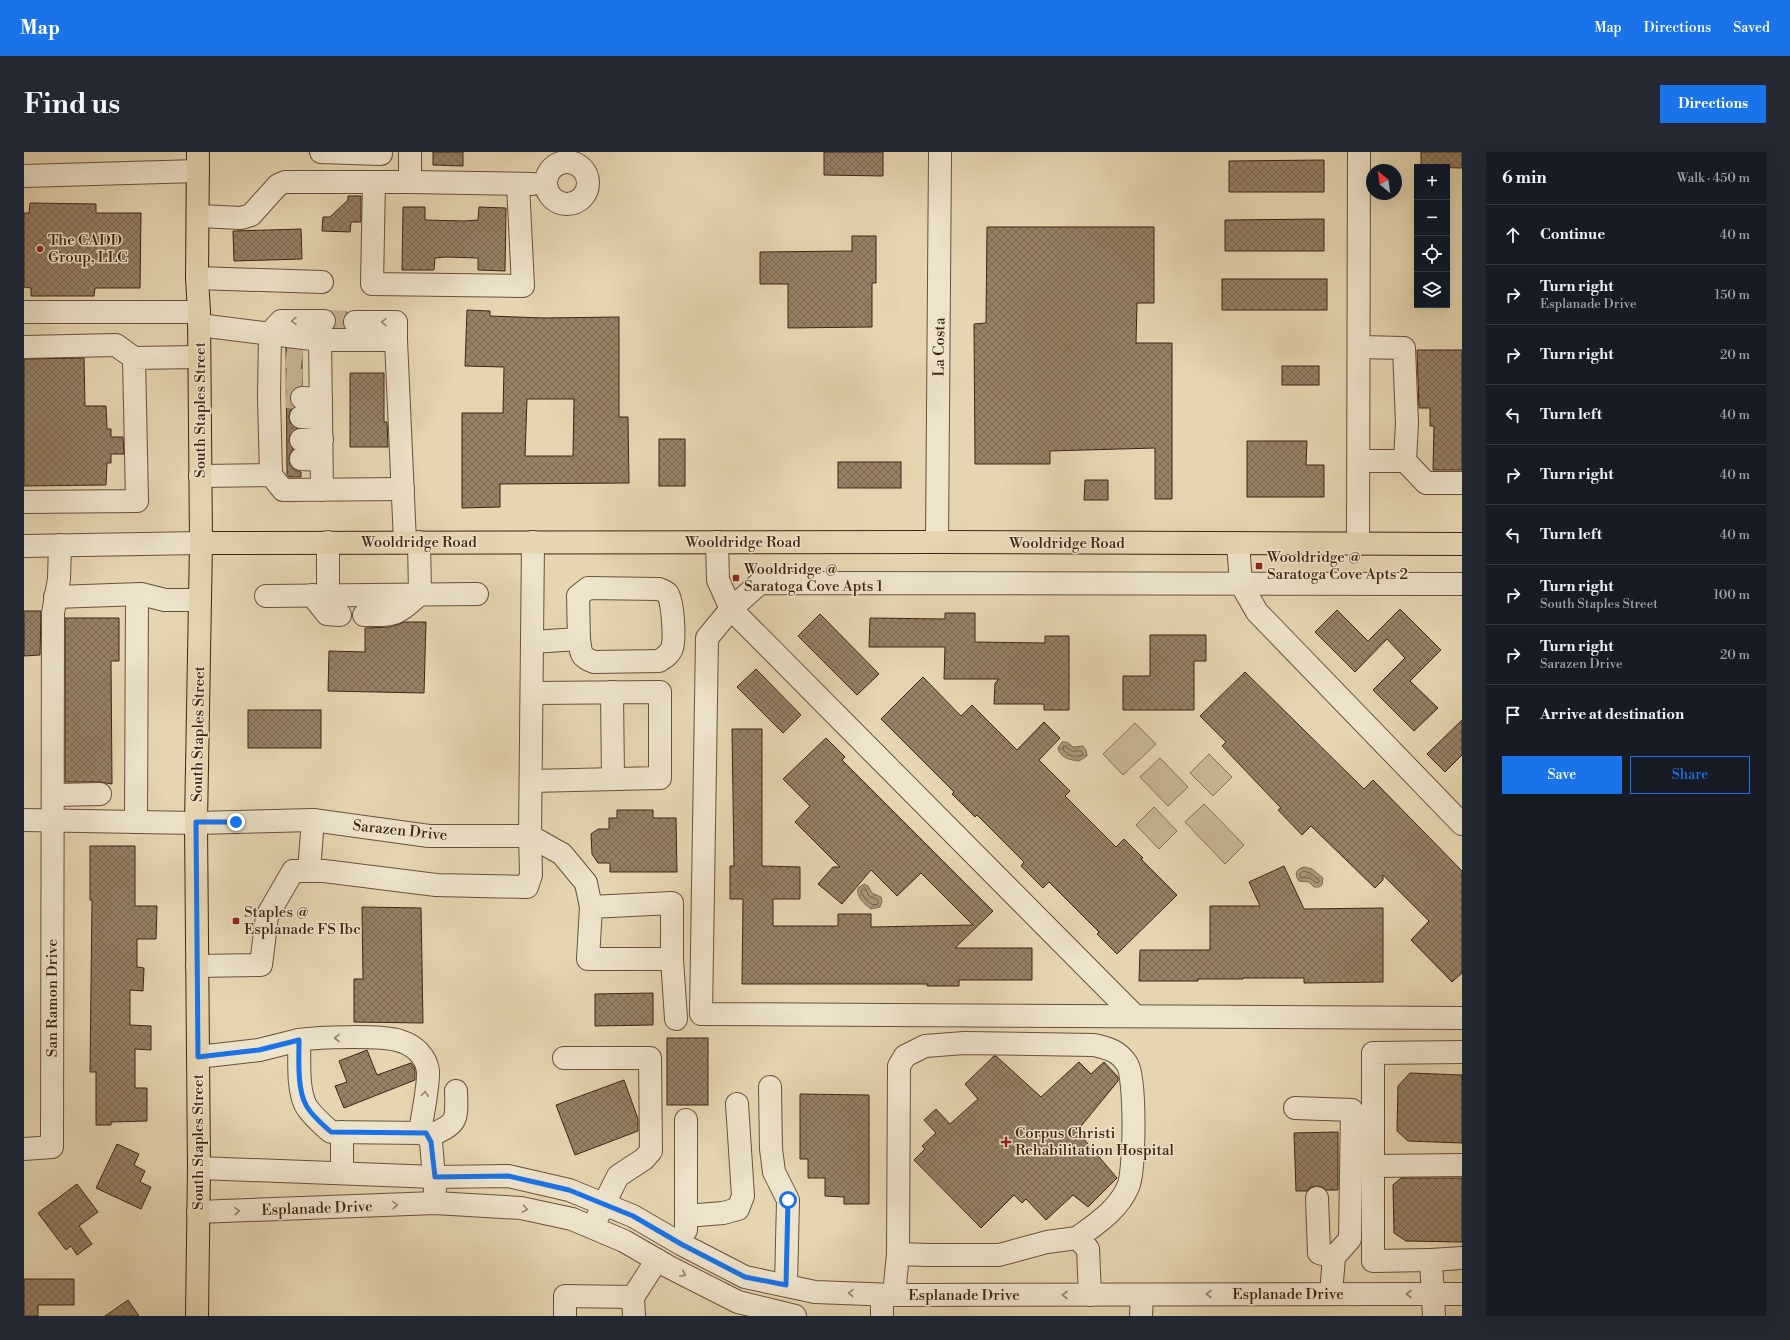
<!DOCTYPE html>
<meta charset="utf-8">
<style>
body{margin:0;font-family:"Libre Bodoni",serif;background:#242831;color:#f1f3f6}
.controls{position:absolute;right:12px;top:12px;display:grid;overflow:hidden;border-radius:0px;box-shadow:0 4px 16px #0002}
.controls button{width:36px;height:36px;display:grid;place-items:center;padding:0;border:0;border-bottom:1px solid #363941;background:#171b24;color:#f1f3f6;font:20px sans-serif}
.compass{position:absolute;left:1342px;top:12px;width:36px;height:36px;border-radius:50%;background:#171b24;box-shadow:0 4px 16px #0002;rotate:331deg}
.stop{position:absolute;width:12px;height:12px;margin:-9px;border:3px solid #1a73e8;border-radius:50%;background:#fff}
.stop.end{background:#1a73e8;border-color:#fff;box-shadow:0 1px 4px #0008}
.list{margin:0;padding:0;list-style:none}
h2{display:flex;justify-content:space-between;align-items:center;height:52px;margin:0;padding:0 16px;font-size:17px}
h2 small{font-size:13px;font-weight:400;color:#9ea1a6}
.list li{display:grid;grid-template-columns:26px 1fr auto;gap:12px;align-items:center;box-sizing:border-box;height:60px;padding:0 16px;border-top:1px solid #363941}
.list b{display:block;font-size:15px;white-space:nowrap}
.list p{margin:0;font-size:13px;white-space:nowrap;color:#9ea1a6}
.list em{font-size:13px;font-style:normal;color:#9ea1a6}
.actions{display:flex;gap:8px;padding:12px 16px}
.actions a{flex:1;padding:9px 0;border:1px solid #1a73e8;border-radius:0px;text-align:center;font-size:14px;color:#1a73e8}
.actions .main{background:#1a73e8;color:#fff}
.icon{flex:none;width:22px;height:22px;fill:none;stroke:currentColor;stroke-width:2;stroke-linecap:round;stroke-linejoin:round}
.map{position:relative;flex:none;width:1438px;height:1164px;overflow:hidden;border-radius:0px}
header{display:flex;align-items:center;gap:24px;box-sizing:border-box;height:56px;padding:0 20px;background:#1a73e8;color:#fff}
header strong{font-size:19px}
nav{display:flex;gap:22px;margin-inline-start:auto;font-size:14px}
.intro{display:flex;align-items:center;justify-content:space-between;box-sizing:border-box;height:96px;padding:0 24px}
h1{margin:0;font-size:28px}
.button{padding:10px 18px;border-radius:0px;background:#1a73e8;color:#fff;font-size:14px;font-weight:700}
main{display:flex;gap:24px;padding:0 24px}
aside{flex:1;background:#171b24;border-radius:0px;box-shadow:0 4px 16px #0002}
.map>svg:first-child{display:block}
.park{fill:#c9b896;stroke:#846e55}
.water{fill:url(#water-waves);stroke:#806b52}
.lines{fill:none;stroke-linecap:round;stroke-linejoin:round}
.shore{stroke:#756048;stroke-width:1}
.building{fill:url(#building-cross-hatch);stroke:#3e2514;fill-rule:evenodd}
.minor-tunnel{stroke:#c4b392;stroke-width:22;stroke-dasharray:22 11;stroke-linecap:butt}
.minor-casing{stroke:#68513b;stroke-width:24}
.major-casing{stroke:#3e2514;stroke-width:24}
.minor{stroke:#eee4cc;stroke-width:22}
.major{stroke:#e5d6b1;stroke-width:22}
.oneway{stroke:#968470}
.route{stroke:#1a73e8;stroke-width:5}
.poi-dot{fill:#8f2418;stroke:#eee4cc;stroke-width:1.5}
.labels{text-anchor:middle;stroke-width:3;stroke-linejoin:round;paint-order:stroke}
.poi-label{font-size:15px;fill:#3e2514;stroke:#eee4cc;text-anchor:start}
.street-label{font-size:15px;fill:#3e2514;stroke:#eee4cc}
</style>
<header>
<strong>Map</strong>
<nav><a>Map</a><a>Directions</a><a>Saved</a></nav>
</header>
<div class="intro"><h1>Find us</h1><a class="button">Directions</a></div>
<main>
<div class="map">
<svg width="1438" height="1164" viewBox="0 0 1438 1164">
<defs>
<pattern id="water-waves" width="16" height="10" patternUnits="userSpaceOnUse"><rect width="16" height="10" fill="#ac9a7c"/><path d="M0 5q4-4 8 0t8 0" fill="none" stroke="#8d7d64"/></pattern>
<pattern id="building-cross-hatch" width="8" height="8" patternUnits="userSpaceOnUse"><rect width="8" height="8" fill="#958166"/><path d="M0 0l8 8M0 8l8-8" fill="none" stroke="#7b6953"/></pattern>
</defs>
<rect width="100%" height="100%" fill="#e5d6b1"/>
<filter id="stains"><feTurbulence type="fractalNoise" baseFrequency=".005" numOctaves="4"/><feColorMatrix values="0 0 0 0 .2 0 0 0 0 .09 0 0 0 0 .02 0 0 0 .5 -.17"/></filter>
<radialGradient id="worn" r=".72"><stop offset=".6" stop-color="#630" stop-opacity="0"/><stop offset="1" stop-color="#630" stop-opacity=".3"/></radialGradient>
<g class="park">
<polygon points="1111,571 1132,592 1099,623 1079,602"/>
<polygon points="1185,602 1208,625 1189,644 1166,621"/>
<polygon points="1136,606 1164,635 1144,654 1116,625"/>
<polygon points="1180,652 1220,693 1201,712 1161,670"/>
<polygon points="1130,655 1153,679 1135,697 1112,673"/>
</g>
<g class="water">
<path d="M 1038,590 L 1043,590 L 1049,595 L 1059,594 L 1062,598 L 1063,604 L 1055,609 C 1046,608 1036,606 1034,596 Z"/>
<path d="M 1280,715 L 1288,717 L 1299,726 L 1298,733 L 1295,735 L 1290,735 L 1285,730 L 1275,729 C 1270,722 1272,717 1280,715 Z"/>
<path d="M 840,732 L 844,734 L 848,741 L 857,745 L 858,750 L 856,755 L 847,757 C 840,752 832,745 834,736 Z"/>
</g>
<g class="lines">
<g class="shore">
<path d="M 1040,594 L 1048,599 L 1057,599 L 1059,602 C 1053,607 1044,603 1039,598 Z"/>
<polygon points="1280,719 1286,721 1295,728 1295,730 1292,731 1286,726 1276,725 1276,722"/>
<polygon points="839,737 842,738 845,744 854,748 854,752 849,753 843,749 837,740"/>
</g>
</g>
<g class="building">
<polygon points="409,0 439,0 439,14 409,13"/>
<polygon points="800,0 859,0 859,24 800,23"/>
<polygon points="1397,0 1438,0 1438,16 1397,15"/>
<polygon points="1300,8 1300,40 1205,40 1205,9"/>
<polygon points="324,44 337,44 337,70 327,70 326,80 298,79 299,65 306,65 324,48"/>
<polygon points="6,51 72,52 72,61 117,61 116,136 71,136 70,144 7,144 7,136 0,135 0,61 5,61"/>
<polygon points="379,55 401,55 401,68 441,69 454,68 455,55 482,56 481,119 454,118 454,106 422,105 411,106 410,118 378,118"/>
<polygon points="1300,67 1300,99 1201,99 1201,68"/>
<polygon points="963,75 1130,75 1130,151 1113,151 1112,191 1148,191 1148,347 1131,347 1131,296 1026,299 1026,312 951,312 950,172 962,171"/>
<polygon points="277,77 278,107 210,109 209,79"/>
<polygon points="828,84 852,84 852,131 848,131 848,175 764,176 764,132 736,132 736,100 828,99"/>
<rect x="1198" y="127" width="105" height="31"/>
<path d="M 443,158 L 466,159 L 466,164 L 520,166 L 595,165 L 595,265 L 604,265 L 605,331 L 476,332 L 476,355 L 438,356 L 438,261 L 479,261 L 480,215 L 441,214 ZM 503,247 L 550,247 L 549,304 L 501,304 Z"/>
<polygon points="308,160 323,160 320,164 319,170 320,176 311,176 312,169"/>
<polygon points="262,196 278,198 278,234 272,235 267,240 266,246 267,251 270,255 266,259 265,265 266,271 273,276 266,283 265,289 269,298 266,301 265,307 266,312 270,317 277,320 277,325 265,325 263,322"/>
<polygon points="1393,198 1438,198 1438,318 1409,318 1410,274 1406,274 1406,256 1395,256"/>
<polygon points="60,206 61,254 82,254 83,277 87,277 87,285 99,285 100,302 87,302 87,311 83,311 82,333 0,334 0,207"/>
<rect x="1258" y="214" width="37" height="19"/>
<polygon points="326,221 360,221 360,270 363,270 364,295 326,295"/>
<rect x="635" y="287" width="26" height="47"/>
<polygon points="1223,289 1283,289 1282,313 1300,313 1300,345 1223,345"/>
<rect x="814" y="310" width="63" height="26"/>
<polygon points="1061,328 1084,328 1084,348 1060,348"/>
<polygon points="1376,457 1417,498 1386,529 1414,556 1390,579 1349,538 1381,506 1363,487 1331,520 1291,480 1313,458 1344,489"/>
<polygon points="0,459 17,459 16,503 0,504"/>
<polygon points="921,461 951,461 951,490 1021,491 1021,484 1045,484 1045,558 1020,558 1020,552 970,552 971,531 975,527 920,527 921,495 845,495 846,466 921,467"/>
<polygon points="796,462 855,522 833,543 774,484"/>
<polygon points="41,466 95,466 95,509 87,509 88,632 76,630 41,630"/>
<polygon points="381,470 402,470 400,541 304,539 305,499 341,500 341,476 366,475"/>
<polygon points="1126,483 1182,483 1182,509 1170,509 1170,558 1099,558 1099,524 1126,524"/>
<polygon points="732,517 777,563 759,581 713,535"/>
<polygon points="1221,520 1340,637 1349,628 1438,719 1438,821 1428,830 1387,788 1405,769 1359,723 1359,728 1351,736 1287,674 1278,683 1254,658 1257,656 1198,594 1202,590 1176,564"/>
<polygon points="899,525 937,564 948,553 993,598 1020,570 1036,586 1015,608 1046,639 1041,644 1092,695 1100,687 1119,706 1117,707 1153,743 1093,802 1073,782 1075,780 1025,730 1019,736 997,714 1000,710 953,663 951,665 928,642 930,640 857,567"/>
<rect x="224" y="558" width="73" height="38"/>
<polygon points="1438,568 1438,603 1421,620 1403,602"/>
<polygon points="708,577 738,577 738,714 776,715 776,747 749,747 749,774 814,774 814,762 847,762 847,775 949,773 897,721 873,744 847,718 818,752 794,732 809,715 816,715 771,670 786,654 759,627 802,586 821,605 818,608 969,759 931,796 1008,796 1008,828 935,828 935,834 903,834 903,832 718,832 719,747 706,747 706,714 710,714"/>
<polygon points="593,658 629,658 629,666 652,666 653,720 586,720 586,711 574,711 568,702 567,682 574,677 585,677 585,666 593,666"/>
<polygon points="66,694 111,694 111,754 133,754 132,787 113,787 113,815 120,816 119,839 106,838 106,873 127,874 127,898 111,897 111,936 123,936 123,969 87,970 87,973 72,973 72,920 66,920 68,748 66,748"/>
<polygon points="1260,714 1280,757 1359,756 1359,830 1280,831 1280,826 1219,826 1219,827 1174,827 1174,829 1115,829 1116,798 1186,798 1186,754 1236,754 1225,730"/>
<polygon points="338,755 397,756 399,871 330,870 330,827 339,827"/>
<polygon points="629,841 629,873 571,874 571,842"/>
<rect x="643" y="886" width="41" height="67"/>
<polygon points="343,898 353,923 387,911 391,917 391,928 320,956 311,934 323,930 315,909"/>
<polygon points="970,904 972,904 1017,945 1055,910 1067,922 1080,910 1094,925 1094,929 1053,979 1093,1026 1064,1055 1049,1043 1022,1068 1002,1047 998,1051 990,1043 957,1076 890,1008 901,997 898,994 912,981 900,968 912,957 926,972 954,947 941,932"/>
<polygon points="1386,921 1438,923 1438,991 1384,989 1373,979 1374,934"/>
<polygon points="600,928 614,967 614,979 551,1003 532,953"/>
<polygon points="776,942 845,943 845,1052 820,1052 820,1045 801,1044 801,1026 784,1026 784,1007 776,1007"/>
<polygon points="1314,980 1314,1038 1302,1038 1298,1035 1292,1034 1287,1035 1283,1039 1272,1039 1270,981"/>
<polygon points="93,992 115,1002 110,1013 121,1019 116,1030 127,1035 117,1057 72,1036"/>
<polygon points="1377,1026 1438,1026 1438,1090 1382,1089 1370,1081 1369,1033"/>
<polygon points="53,1032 74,1060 55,1074 68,1092 53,1103 47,1094 42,1098 14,1061"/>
<polygon points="0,1127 50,1127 50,1153 14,1153 14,1164 0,1164"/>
<polygon points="104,1148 115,1164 81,1164"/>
</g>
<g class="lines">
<g class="minor-tunnel">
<polyline points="300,169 331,170"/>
<polyline points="262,205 278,207"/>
<polyline points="262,227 278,228"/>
<polyline points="262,245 278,246"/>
</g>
<g class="minor-casing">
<g id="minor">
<polyline points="297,0 357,2"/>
<circle cx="543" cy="31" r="21"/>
<polyline points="0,24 174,19"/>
<polyline points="350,30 348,132 499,134 494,32"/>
<polyline points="386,30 509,32"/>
<polyline points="175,64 217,66 227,63 254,33 261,30 386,30 386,0"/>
<polyline points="173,126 298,130"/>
<polyline points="0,160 175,160"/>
<polyline points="331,170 372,170 372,188"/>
<polyline points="175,173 296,188 372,188 381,390"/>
<polyline points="296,188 298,338"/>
<polyline points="0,195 92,193 110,206"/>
<polyline points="1335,195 1380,196 1383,271 1381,309"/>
<polyline points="278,246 297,247"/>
<polyline points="277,265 297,266"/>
<polyline points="277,288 298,287"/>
<polyline points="277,307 297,308"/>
<polyline points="1335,309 1381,309 1402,331 1438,331"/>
<polyline points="247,323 245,245 246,181 257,169 300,169"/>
<polyline points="176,324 247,323 259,338 379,337"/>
<polyline points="0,350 113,349 110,206 175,205"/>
<polyline points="693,390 694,428 707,457 1111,864"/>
<polyline points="913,390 916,0"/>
<polyline points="1214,391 1217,432 1233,460 1438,672"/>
<polyline points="1334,392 1335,1"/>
<polyline points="0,394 177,391"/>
<polyline points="1438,432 736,431 707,457 683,486 677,862 1438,866"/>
<polyline points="288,443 303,462 316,463"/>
<polyline points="304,443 304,390"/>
<polyline points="242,444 453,442"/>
<polyline points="31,445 117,442 141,448 176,448"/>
<path d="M 340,463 C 371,463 372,464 396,442 L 395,390"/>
<path d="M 508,490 L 555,487 C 557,501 556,505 570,510 L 635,509 C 641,505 646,502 648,496 C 651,488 649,446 643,441 C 641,439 637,438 635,437 L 564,436 L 554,444 L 555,487"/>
<polyline points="588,540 589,627"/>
<polyline points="507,629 636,626 636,540 508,541"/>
<polyline points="29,643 76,642"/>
<polyline points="0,668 172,671 289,668 405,684 506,684 509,390"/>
<polyline points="112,670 113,443"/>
<polyline points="506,684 538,702 562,731 567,755 648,751 648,807 564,807 567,755"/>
<polyline points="285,719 289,668"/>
<polyline points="648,807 652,867"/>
<polyline points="173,814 237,813 243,764 269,719 300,719 412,733 503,735 507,723 506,684"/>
<path d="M 275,888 C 295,885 357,883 376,889 C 390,893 402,904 404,919 C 405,933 398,965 396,980"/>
<path d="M 174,905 L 235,898 L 275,888 C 276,908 273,933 281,952 C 286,962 298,972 307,980 L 401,981 L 407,990 L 411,1038"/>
<polyline points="540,906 626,906 627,999 620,1007 594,1024 573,1066"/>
<polyline points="746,935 747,997 750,1020 764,1048 762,1133"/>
<polyline points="1271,956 1328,958 1326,1087 1310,1105 1307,1142"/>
<polyline points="662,968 662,1078"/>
<polyline points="318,980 318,1021"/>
<path d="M 405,984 C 434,971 433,970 432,939"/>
<polyline points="0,997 28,995 29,461 35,427 36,393"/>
<polyline points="1349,1014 1349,901 1438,900"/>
<polyline points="175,1016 411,1025 484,1024 545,1038 609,1064 657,1092 721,1125 791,1140 870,1143 1438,1142"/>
<polyline points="1293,1046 1295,1101 1310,1105"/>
<polyline points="174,1060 411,1051 497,1056 548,1067 600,1089 645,1115 714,1150 771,1164"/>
<polyline points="662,1064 699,1061 714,1057 719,1044 713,952"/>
<path d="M 874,1102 L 875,914 L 881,904 L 901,894 L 940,891 L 1070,893 C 1084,896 1095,899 1103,912 C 1112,925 1111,1020 1104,1035 C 1094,1058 1072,1072 1053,1086"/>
<polyline points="1407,1108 1438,1106"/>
<polyline points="858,1143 858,1164"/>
<polyline points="870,1143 874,1102 904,1103 975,1103 1023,1090 1053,1086 1064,1097 1066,1143"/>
<polyline points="541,1164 541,1144 609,1145"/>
<polyline points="610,1164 609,1145 633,1108"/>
<polyline points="1117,1164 1118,1143"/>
<polyline points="1410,1164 1407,1108 1349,1109 1349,1014 1438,1013"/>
</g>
</g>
<g class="major-casing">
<g id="major">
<polyline points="177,391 913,390 1438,392"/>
<polyline points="173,1164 175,1016 172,671 177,391 175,160 173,126 174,0"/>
</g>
</g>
<use href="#minor" class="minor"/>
<use href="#major" class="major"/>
</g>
<defs><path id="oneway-chevron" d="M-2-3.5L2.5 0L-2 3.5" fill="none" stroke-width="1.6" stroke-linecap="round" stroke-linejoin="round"/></defs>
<g class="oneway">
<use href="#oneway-chevron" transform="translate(270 169) rotate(179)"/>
<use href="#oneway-chevron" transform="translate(360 170) rotate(-179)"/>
<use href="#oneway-chevron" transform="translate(313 886) rotate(180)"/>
<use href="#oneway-chevron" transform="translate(401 942) rotate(-82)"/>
<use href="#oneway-chevron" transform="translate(371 1053) rotate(-2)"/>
<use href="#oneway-chevron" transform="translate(501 1057) rotate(10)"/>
<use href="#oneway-chevron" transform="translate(213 1059) rotate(-2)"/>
<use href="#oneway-chevron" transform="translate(659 1122) rotate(27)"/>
<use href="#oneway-chevron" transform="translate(827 1141) rotate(-177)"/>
<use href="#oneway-chevron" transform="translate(1185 1142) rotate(180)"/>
<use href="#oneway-chevron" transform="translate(1385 1142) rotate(180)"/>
<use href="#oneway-chevron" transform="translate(1041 1143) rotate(180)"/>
</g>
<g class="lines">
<path class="route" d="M 212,670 L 172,670 L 174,905 L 235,898 L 275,888 C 275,907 273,937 282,953 C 287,963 298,972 307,980 L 402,981 L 407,990 L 411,1025 L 484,1024 L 545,1038 L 609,1064 L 657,1092 L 721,1125 L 762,1133 L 764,1048"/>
</g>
<g class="poi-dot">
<circle cx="16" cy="97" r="4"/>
<rect x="1231" y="410" width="8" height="8" rx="2"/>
<rect x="708" y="422" width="8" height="8" rx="2"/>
<rect x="208" y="765" width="8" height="8" rx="2"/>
<path d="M980 984h4v4h4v4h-4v4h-4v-4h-4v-4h4z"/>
</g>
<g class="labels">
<g class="poi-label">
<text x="24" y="93">The CADD<tspan x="24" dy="17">Group, LLC</tspan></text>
<text x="1243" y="410">Wooldridge @<tspan x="1243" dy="17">Saratoga Cove Apts 2</tspan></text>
<text x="720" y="422">Wooldridge @<tspan x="720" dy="17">Saratoga Cove Apts 1</tspan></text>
<text x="220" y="765">Staples @<tspan x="220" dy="17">Esplanade FS Ibc</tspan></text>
<text x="991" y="986">Corpus Christi<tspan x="991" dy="17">Rehabilitation Hospital</tspan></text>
</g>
<g class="street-label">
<text transform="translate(915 195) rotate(-89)" y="5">La Costa</text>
<text transform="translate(176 258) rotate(-90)" y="5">South Staples Street</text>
<text x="395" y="395">Wooldridge Road</text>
<text x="719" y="395">Wooldridge Road</text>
<text x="1043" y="396">Wooldridge Road</text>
<text transform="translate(174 582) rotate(-89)" y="5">South Staples Street</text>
<text transform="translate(376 678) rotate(6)" y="5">Sarazen Drive</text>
<text transform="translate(28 846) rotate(-90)" y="5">San Ramon Drive</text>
<text transform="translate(174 990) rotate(-90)" y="5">South Staples Street</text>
<text transform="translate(293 1056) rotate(-2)" y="5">Esplanade Drive</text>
<text x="1264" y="1147">Esplanade Drive</text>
<text x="940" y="1148">Esplanade Drive</text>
</g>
</g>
<rect width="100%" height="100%" filter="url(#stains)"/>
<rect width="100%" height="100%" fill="url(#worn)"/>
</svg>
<div class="controls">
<button>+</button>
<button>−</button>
<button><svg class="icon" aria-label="locate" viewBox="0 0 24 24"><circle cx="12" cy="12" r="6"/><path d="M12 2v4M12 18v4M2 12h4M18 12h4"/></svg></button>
<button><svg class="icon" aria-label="layers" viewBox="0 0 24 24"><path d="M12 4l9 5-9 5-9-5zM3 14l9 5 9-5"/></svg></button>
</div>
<svg class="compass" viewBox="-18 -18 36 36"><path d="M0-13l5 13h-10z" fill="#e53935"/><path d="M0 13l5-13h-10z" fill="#9ea1a6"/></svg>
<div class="stop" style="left:764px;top:1048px"></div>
<div class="stop end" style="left:212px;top:670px"></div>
</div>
<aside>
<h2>6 min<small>Walk · 450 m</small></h2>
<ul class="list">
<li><svg class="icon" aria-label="ahead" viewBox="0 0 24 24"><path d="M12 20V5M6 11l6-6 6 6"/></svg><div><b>Continue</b></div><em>40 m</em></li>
<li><svg class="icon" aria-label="right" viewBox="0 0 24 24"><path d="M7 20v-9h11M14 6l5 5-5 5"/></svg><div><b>Turn right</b><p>Esplanade Drive</p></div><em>150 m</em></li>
<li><svg class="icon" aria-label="right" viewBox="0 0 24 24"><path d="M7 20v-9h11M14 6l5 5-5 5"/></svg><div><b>Turn right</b></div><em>20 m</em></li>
<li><svg class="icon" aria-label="left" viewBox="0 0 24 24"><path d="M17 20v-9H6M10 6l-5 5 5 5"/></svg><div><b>Turn left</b></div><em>40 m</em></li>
<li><svg class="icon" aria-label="right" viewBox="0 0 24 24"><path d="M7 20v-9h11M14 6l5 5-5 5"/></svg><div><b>Turn right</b></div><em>40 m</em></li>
<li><svg class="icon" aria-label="left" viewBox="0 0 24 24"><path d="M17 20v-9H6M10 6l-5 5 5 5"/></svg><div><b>Turn left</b></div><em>40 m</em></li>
<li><svg class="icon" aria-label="right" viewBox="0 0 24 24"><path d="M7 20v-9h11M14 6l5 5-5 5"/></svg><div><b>Turn right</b><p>South Staples Street</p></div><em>100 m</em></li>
<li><svg class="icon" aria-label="right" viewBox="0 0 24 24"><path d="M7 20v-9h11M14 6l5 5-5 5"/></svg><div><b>Turn right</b><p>Sarazen Drive</p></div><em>20 m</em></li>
<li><svg class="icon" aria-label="arrive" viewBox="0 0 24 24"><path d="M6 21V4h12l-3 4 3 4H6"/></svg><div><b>Arrive at destination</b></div></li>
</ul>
<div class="actions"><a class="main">Save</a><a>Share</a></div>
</aside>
</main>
